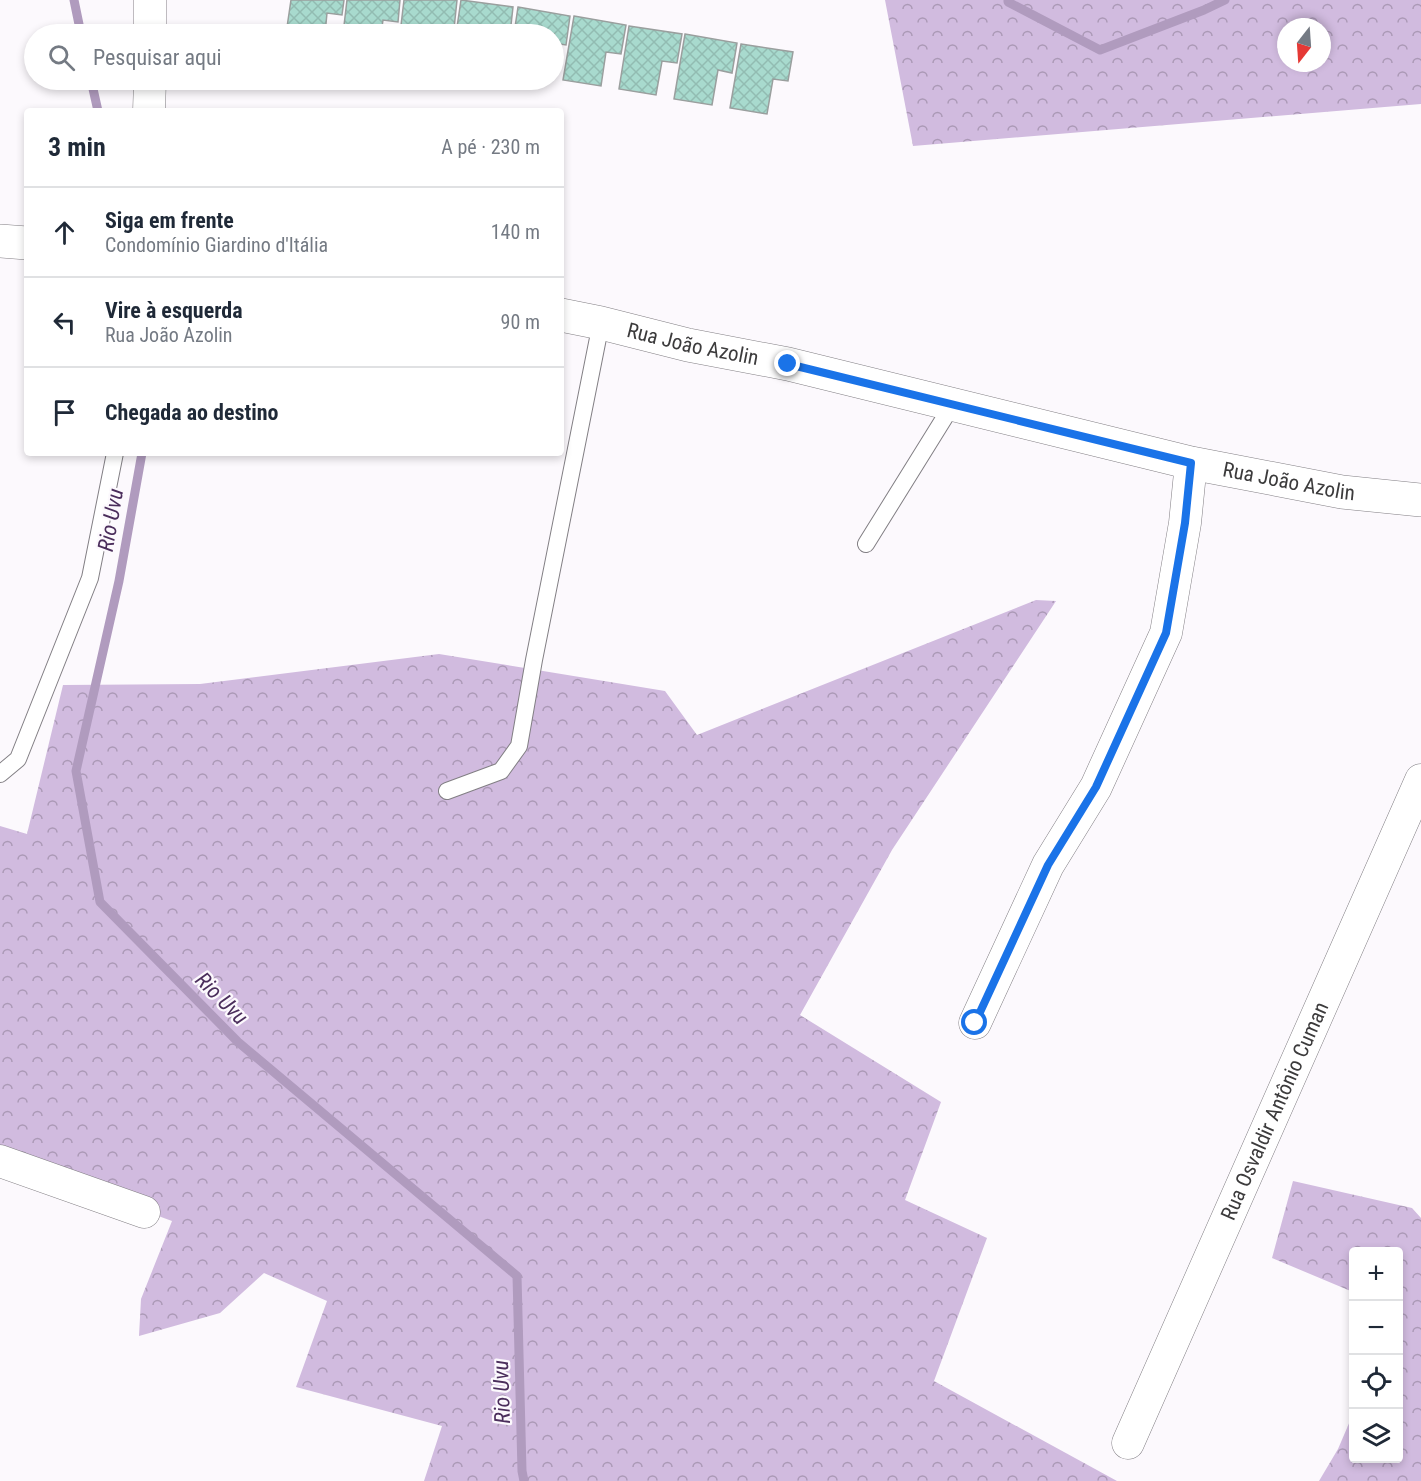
<!DOCTYPE html>
<html lang="pt">
<meta charset="utf-8">
<style>
body{margin:0;font-family:"Roboto Condensed",sans-serif;background:#f6f6f7;color:#1f2937}
.controls{position:absolute;right:18px;bottom:18px;display:grid;overflow:hidden;border-radius:6px;box-shadow:0 3px 9px #0003}
.controls button{width:54px;height:54px;display:grid;place-items:center;padding:0;border:0;border-bottom:2px solid #e0e1e3;background:#fff;color:#1f2937;font:30px sans-serif}
.compass{position:absolute;left:1277px;top:18px;width:54px;height:54px;border-radius:50%;background:#fff;box-shadow:0 3px 9px #0003;rotate:197deg}
.stop{position:absolute;width:18px;height:18px;margin:-14px;border:4px solid #1a73e8;border-radius:50%;background:#fff}
.stop.end{background:#1a73e8;border-color:#fff;box-shadow:0 2px 6px #0008}
.list{margin:0;padding:0;list-style:none}
h2{display:flex;justify-content:space-between;align-items:center;height:78px;margin:0;padding:0 24px;font-size:26px}
h2 small{font-size:20px;font-weight:400;color:#747a83}
.list li{display:grid;grid-template-columns:39px 1fr auto;gap:18px;align-items:center;box-sizing:border-box;height:90px;padding:0 24px;border-top:2px solid #e0e1e3}
.list b{display:block;font-size:22px;white-space:nowrap}
.list p{margin:0;font-size:20px;white-space:nowrap;color:#747a83}
.list em{font-size:20px;font-style:normal;color:#747a83}
.icon{flex:none;width:33px;height:33px;fill:none;stroke:currentColor;stroke-width:2;stroke-linecap:round;stroke-linejoin:round}
.map{position:relative;flex:none;width:1421px;height:1481px;overflow:hidden}
.search{position:absolute;background:#fff;box-shadow:0 3px 9px #0003;left:24px;top:24px;width:540px;height:66px;display:flex;align-items:center;gap:15px;box-sizing:border-box;padding:0 21px;border-radius:33px;color:#747a83;font-size:22px}
.panel{position:absolute;background:#fff;box-shadow:0 3px 9px #0003;left:24px;top:108px;width:540px;height:348px;border-radius:6px}
.map>svg:first-child{display:block}
.forest{fill:url(#forest-crowns);fill-rule:evenodd}
.lines{fill:none;stroke-linecap:round;stroke-linejoin:round}
.stream{stroke:#b09bbe;stroke-width:9}
.building{fill:url(#building-cross-hatch);stroke:#9a9f9e;stroke-width:1.5}
.service-casing{stroke:#827f84;stroke-width:18}
.minor-casing{stroke:#827f84;stroke-width:33}
.tertiary-casing{stroke:#827f84;stroke-width:34}
.service{stroke:#fff;stroke-width:16}
.minor{stroke:#fff;stroke-width:32}
.tertiary{stroke:#fff;stroke-width:33}
.route{stroke:#1a73e8;stroke-width:8}
.labels{text-anchor:middle;stroke-width:4.5;stroke-linejoin:round;paint-order:stroke}
.street-label{font-size:21px;fill:#3c3b3c;stroke:#fcf9fd}
.water-label{font-size:22px;font-style:italic;fill:#4b2e5c;stroke:#fcf9fd}
</style>
<div class="map">
<svg width="1421" height="1481" viewBox="0 0 1421 1481">
<defs>
<pattern id="forest-crowns" width="20" height="18" patternUnits="userSpaceOnUse" patternTransform="scale(1.5)"><rect width="20" height="18" fill="#d1bbdf"/><path d="M2 6a3 3 0 1 1 6 0M12 15a3 3 0 1 1 6 0" fill="none" stroke="#ab99b6"/></pattern>
<pattern id="building-cross-hatch" width="8" height="8" patternUnits="userSpaceOnUse" patternTransform="scale(1.5)"><rect width="8" height="8" fill="#a8dace"/><path d="M0 0l8 8M0 8l8-8" fill="none" stroke="#92bcb2"/></pattern>
</defs>
<rect width="100%" height="100%" fill="#fcf9fd"/>
<g class="forest">
<path d="M 885,0 L 1421,0 L 1421,104 L 913,146 ZM 1286,27 L 1322,27 L 1322,63 L 1286,63 Z"/>
<polygon points="1036,600 1056,601 892,850 800,1015 941,1102 905,1200 987,1238 934,1381 1117,1481 424,1481 442,1426 296,1387 327,1301 264,1273 220,1313 139,1336 141,1299 172,1221 0,1158 0,826 27,834 63,685 200,684 439,654 665,691 697,735"/>
<polygon points="1293,1181 1412,1208 1421,1218 1421,1481 1319,1481 1338,1449 1353,1414 1354,1458 1398,1458 1398,1315 1400,1312 1398,1311 1398,1252 1354,1252 1353,1292 1272,1258"/>
</g>
<g class="lines">
<g class="stream">
<polyline points="74,0 81,34"/>
<polyline points="1008,0 1008,2 1100,50 1204,10 1225,0"/>
<polyline points="91,80 98,111"/>
<polyline points="142,453 119,581 76,771 100,902 238,1042 517,1276 522,1471 524,1481"/>
</g>
</g>
<g class="building">
<polygon points="291,0 344,0 342,15 327,13 325,34 286,34"/>
<polygon points="347,0 400,0 398,22 383,20 381,34 343,34"/>
<polygon points="404,0 457,0 454,29 439,27 438,34 400,34"/>
<polygon points="461,0 513,7 510,34 456,34"/>
<polygon points="518,7 570,16 566,45 554,43 554,34 514,34"/>
<polygon points="574,16 626,25 621,54 606,52 601,86 563,80"/>
<polygon points="629,26 682,34 677,63 662,61 656,95 619,89"/>
<polygon points="685,34 737,43 732,73 718,70 712,105 674,99"/>
<polygon points="741,44 793,52 788,81 773,79 767,114 730,108"/>
</g>
<g class="lines">
<g class="service-casing">
<g id="service">
<polyline points="866,544 953,404"/>
<polyline points="0,774 18,759 90,578 115,453"/>
<polyline points="447,791 501,771 519,746 534,660 601,323"/>
</g>
</g>
<g class="minor-casing">
<g id="minor">
<polyline points="150,34 150,0"/>
<polyline points="149,111 150,80"/>
<polyline points="975,1023 1048,865 1096,787 1166,633 1185,523 1191,463"/>
<polyline points="0,1161 144,1212"/>
<path id="s1" d="M 1128,1443 L 1421,780"/>
</g>
</g>
<g class="tertiary-casing">
<g id="tertiary">
<polyline points="0,241 27,243"/>
<path id="s2" d="M 561,315 L 601,323 L 688,345 L 788,364 L 1191,463 L 1342,492 L 1421,500"/>
</g>
</g>
<use href="#service" class="service"/>
<use href="#minor" class="minor"/>
<use href="#tertiary" class="tertiary"/>
</g>
<g class="lines">
<polyline class="route" points="788,364 1191,463 1185,523 1166,633 1096,787 1048,865 975,1023"/>
</g>
<g class="labels">
<g class="street-label">
<text dy="7" stroke="none"><textPath href="#s2" startOffset="135">Rua João Azolin</textPath></text>
<text dy="7" stroke="none"><textPath href="#s2" startOffset="747">Rua João Azolin</textPath></text>
<text dy="7" stroke="none"><textPath href="#s1" startOffset="363">Rua Osvaldir Antônio Cuman</textPath></text>
</g>
<g class="water-label">
<text transform="translate(110 520) rotate(-80)" y="8">Rio Uvu</text>
<text transform="translate(222 998) rotate(45)" y="8">Rio Uvu</text>
<text transform="translate(501 1392) rotate(-92)" y="8">Rio Uvu</text>
</g>
</g>
</svg>
<div class="controls">
<button>+</button>
<button>−</button>
<button><svg class="icon" aria-label="locate" viewBox="0 0 24 24"><circle cx="12" cy="12" r="6"/><path d="M12 2v4M12 18v4M2 12h4M18 12h4"/></svg></button>
<button><svg class="icon" aria-label="layers" viewBox="0 0 24 24"><path d="M12 4l9 5-9 5-9-5zM3 14l9 5 9-5"/></svg></button>
</div>
<svg class="compass" viewBox="-18 -18 36 36"><path d="M0-13l5 13h-10z" fill="#e53935"/><path d="M0 13l5-13h-10z" fill="#747a83"/></svg>
<div class="stop" style="left:975px;top:1023px"></div>
<div class="stop end" style="left:788px;top:364px"></div>
<div class="search"><svg class="icon" aria-label="search" viewBox="0 0 24 24"><circle cx="10" cy="10" r="6"/><path d="M15 15l6 6"/></svg>Pesquisar aqui</div>
<section class="panel">
<h2>3 min<small>A pé · 230 m</small></h2>
<ul class="list">
<li><svg class="icon" aria-label="ahead" viewBox="0 0 24 24"><path d="M12 20V5M6 11l6-6 6 6"/></svg><div><b>Siga em frente</b><p>Condomínio Giardino d'Itália</p></div><em>140 m</em></li>
<li><svg class="icon" aria-label="left" viewBox="0 0 24 24"><path d="M17 20v-9H6M10 6l-5 5 5 5"/></svg><div><b>Vire à esquerda</b><p>Rua João Azolin</p></div><em>90 m</em></li>
<li><svg class="icon" aria-label="arrive" viewBox="0 0 24 24"><path d="M6 21V4h12l-3 4 3 4H6"/></svg><div><b>Chegada ao destino</b></div></li>
</ul>
</section>
</div>
